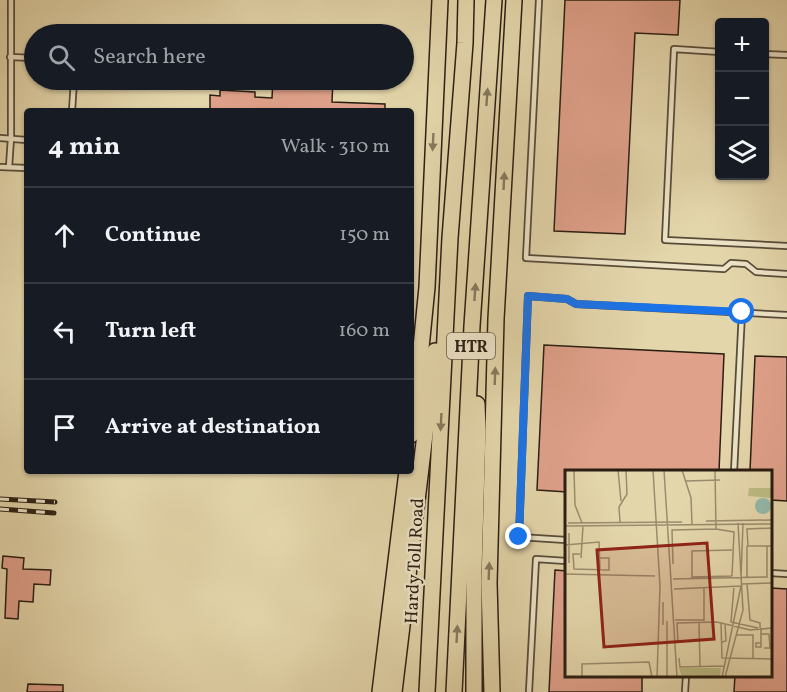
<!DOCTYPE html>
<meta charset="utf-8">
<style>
body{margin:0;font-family:Vollkorn,serif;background:#20242c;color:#f1f3f6}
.controls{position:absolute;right:18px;top:18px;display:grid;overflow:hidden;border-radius:6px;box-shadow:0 2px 4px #0004}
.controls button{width:54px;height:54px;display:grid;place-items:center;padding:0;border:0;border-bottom:2px solid #363941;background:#171b24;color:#f1f3f6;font:30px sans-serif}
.stop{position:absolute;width:18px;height:18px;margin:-14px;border:4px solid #1a73e8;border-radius:50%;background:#fff}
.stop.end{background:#1a73e8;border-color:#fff;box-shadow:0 2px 6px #0008}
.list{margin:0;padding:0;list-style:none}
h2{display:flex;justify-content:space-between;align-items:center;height:78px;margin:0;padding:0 24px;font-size:26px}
h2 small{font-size:20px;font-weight:400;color:#9ea1a6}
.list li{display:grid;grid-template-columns:39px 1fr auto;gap:18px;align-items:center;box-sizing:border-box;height:96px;padding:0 24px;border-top:2px solid #363941}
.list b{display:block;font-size:22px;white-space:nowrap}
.list em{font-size:20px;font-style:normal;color:#9ea1a6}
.icon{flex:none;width:33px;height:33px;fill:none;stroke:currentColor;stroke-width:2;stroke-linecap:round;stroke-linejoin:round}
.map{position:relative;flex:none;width:787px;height:692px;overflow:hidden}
.search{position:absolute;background:#171b24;box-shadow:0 2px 4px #0004;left:24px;top:24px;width:390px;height:66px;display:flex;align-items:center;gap:15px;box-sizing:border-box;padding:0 21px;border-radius:33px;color:#9ea1a6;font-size:22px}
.panel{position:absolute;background:#171b24;box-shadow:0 2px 4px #0004;left:24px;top:108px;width:390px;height:366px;border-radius:6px}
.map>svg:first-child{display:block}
.building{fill:#e0a18b;stroke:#2a1e13;stroke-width:1.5}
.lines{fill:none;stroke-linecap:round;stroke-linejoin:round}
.service-casing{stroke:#584c39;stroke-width:8}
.motorway-casing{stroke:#2a1e13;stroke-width:18}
.service{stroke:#ede4c8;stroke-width:4.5}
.motorway{stroke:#e4d6ab;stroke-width:15}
.rail-casing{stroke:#2a1e13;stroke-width:5}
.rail{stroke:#ede4c8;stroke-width:3;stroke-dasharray:9;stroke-linecap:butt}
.oneway{fill:#877a5f}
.route{stroke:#1a73e8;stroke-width:8}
.labels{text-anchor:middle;stroke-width:4.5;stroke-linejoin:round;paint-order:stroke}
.shield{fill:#ede4c8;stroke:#645949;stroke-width:1.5}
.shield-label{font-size:16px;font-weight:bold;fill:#2a1e13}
.street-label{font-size:18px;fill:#2a1e13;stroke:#ede4c8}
.inset-road{fill:none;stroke:#9a8c6e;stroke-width:1.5}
.view{fill:#8f2418;fill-opacity:0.15;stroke:#8f2418;stroke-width:3}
.inset-edge{fill:none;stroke:#2a1e13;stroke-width:3}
</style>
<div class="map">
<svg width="787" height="692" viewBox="0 0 787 692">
<rect width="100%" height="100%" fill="#e4d6ab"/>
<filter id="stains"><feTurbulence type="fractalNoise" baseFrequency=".00333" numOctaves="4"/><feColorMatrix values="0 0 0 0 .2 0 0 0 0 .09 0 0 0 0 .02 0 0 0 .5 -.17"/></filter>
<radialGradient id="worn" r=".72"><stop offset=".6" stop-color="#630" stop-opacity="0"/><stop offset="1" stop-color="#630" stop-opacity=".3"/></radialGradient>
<g class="building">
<polygon points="565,0 680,0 678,35 635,33 625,234 554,231"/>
<polygon points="273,80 333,80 332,102 385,104 385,111 210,111 210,95 220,96 220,90 255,92 255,97 272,98"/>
<polygon points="544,345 724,354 719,471 567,471 567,492 537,490"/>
<polygon points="755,356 787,357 787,501 771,500 771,471 750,471"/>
<polygon points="3,556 24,558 23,569 51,570 50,585 34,584 33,602 19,601 18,619 5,618 7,569 2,568"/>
<polygon points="555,570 567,571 567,675 642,675 642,692 549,692"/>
<polygon points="771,588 787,589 787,692 734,692 735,675 771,675"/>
<polygon points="28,684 63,685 63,692 27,692"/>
</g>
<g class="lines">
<g class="service-casing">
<g id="service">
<polyline points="539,0 526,258 724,269 731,263 746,264 756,272 787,274"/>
<polyline points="720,52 674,49 665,240 787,246"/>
<polyline points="764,54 787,55"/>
<polyline points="10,57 34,58"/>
<polyline points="72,111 74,80"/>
<polyline points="0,138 27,140"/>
<polyline points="0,167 27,168"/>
<polyline points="9,167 11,138 11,0"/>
<polyline points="734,472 742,312"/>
<polyline points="566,540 519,537 528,296 567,299 576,304 787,315"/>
<polyline points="770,573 787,574"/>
<polyline points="529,692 536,559 566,561"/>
<polyline points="685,692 686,676"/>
</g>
</g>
<g class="motorway-casing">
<g id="motorway">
<polyline points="411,435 421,348 427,287 440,0"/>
<polyline points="380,692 407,471"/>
<polyline points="394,692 435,351"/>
<polyline points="427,692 450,238 465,43 466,0"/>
<polyline points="454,692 472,326 494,0"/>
<polyline points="474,692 474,571 478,430 477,404"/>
<polyline points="492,692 489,583 496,319 514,0"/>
</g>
</g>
<use href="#service" class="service"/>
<use href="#motorway" class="motorway"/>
<g class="rail-casing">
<g id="rail">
<polyline points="0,499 55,502"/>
<polyline points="0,509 54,513"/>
</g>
</g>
<use href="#rail" class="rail"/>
</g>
<defs><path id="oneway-solid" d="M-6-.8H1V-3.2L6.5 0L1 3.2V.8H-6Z" transform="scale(1.5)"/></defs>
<g class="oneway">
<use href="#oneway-solid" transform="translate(487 97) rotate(-86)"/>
<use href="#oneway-solid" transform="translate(433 142) rotate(93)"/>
<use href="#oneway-solid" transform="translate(504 181) rotate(-87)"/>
<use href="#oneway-solid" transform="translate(475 292) rotate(-86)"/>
<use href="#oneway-solid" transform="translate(495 376) rotate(-88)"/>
<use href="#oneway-solid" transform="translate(441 422) rotate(93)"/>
<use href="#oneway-solid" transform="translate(489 571) rotate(-88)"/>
<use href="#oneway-solid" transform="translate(457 634) rotate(-87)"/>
</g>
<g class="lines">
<polyline class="route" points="519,537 528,296 567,299 576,304 742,312"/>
</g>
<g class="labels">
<rect class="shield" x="447" y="333" width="48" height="26" rx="4.5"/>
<g class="shield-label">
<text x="471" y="352">HTR</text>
</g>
<g class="street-label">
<text transform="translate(414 561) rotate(-87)" y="6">Hardy Toll Road</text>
</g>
</g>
<g transform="translate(565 470)">
<rect width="207" height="207" fill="#e4d6ab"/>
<path d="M 207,18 L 207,28 L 183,26 L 184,18 ZM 114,198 L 156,198 L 155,207 L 117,207 Z" fill="#bcbb83"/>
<path d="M190 36a8 8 0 1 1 16 0a8 8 0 1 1-16 0Z" fill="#95b9ab"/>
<path class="inset-road" d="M 9,0 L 10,35 L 17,53M 53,0 L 56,31M 88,0 L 95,116 L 92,207M 99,0 L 112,207M 117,0 L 126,28 L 127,54M 121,11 L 155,10M 141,51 L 207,50M 55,52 L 54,37 L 62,24 L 61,0M 3,53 L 117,52M 0,56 L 207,54M 151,59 L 169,62 L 167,106M 4,63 L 4,93M 0,75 L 34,72 L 35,100M 182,76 L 207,76M 182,76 L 182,107M 183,76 L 182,59 L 207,58M 167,80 L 127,81 L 127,107 L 167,106M 207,81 L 207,107M 15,84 L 8,84 L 9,99 L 44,100 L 44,88 L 34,88M 16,88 L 18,56M 108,94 L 107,60 L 151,59 L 150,0M 0,104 L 90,106M 176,108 L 178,53M 108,109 L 202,107 L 202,76M 176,114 L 207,113M 182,114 L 185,150 L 195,153 L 195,158M 169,116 L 166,152 L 193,158M 139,117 L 139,151M 109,119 L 176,116M 98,132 L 98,155M 110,150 L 139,150M 102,151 L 102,207M 134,153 L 135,196M 156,153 L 157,188 L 207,189M 196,158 L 196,177 L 191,177 L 191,173 L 196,173M 196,164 L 204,164 L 205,178 L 199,178M 172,165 L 188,165 L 188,189M 113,172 L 112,153 L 152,152 L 185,160 L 207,158M 157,172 L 161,171 L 160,154M 114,188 L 115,197 L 159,196M 17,207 L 17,194 L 84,192 L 87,207M 157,207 L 176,116M 160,207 L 178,140 L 173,53"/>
<path class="view" d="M 142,73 L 149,169 L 39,177 L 32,80 Z"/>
<rect width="207" height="207" class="inset-edge"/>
</g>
<rect width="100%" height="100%" filter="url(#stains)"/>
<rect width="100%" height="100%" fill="url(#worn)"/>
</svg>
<div class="controls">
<button>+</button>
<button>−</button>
<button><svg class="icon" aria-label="layers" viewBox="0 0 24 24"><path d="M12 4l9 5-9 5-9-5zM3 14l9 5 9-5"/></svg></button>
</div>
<div class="stop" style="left:742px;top:312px"></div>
<div class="stop end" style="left:519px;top:537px"></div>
<div class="search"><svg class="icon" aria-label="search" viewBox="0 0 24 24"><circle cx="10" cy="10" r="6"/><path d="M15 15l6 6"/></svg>Search here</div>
<section class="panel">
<h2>4 min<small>Walk · 310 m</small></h2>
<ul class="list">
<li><svg class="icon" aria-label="ahead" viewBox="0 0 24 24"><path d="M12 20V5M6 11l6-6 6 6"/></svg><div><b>Continue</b></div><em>150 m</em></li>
<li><svg class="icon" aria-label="left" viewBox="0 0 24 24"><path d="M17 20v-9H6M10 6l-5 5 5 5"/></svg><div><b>Turn left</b></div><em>160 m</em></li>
<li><svg class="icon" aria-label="arrive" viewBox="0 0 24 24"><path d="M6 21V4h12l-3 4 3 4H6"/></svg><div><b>Arrive at destination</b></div></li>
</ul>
</section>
</div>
